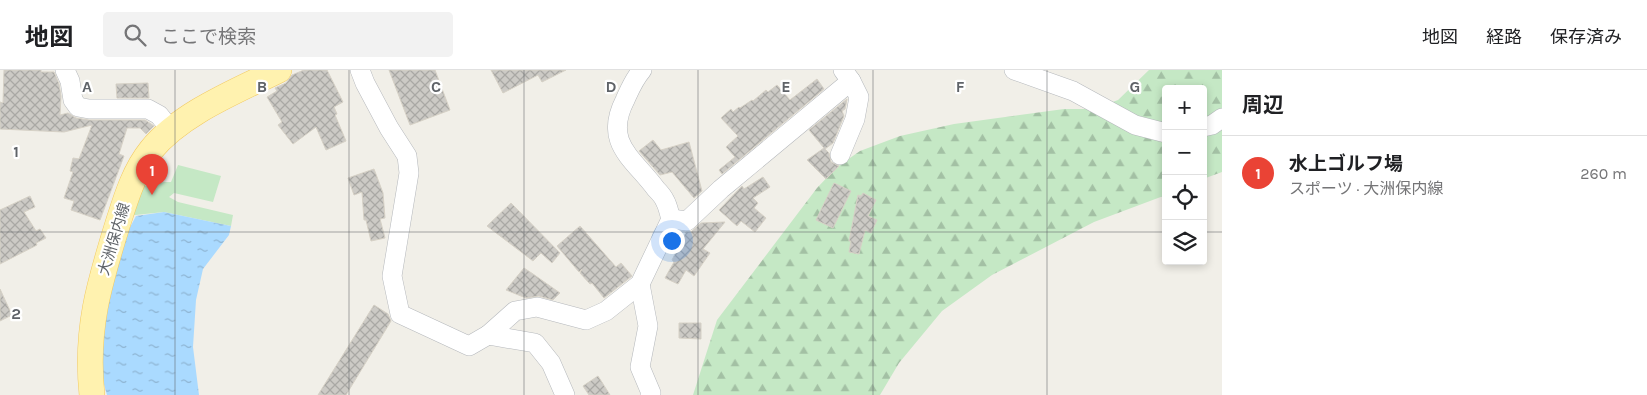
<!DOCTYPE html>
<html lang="ja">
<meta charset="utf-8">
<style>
body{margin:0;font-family:Karla,"Noto Sans JP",sans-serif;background:#f2f2f2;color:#202124}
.controls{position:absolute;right:15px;top:15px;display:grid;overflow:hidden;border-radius:5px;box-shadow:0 2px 8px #0003}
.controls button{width:45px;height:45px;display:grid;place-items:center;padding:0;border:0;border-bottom:1px solid #e0e0e0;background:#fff;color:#202124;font:25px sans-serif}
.you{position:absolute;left:671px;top:170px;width:18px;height:18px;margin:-12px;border:4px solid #fff;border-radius:50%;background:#1a73e8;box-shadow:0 0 0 8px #1a73e833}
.badge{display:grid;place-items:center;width:32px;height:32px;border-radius:50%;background:#ea4335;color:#fff;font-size:16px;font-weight:700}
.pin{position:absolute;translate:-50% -41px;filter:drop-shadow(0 1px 2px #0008)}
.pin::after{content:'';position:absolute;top:26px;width:18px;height:15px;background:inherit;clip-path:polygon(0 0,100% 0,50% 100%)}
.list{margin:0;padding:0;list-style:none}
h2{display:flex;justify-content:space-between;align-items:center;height:65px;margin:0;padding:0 20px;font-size:21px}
h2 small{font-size:16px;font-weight:400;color:#757577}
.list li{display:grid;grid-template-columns:32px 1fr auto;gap:15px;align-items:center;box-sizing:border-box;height:75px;padding:0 20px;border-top:1px solid #e0e0e0}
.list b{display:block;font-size:19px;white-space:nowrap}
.list p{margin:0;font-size:16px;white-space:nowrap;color:#757577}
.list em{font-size:16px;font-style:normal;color:#757577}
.icon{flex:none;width:28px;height:28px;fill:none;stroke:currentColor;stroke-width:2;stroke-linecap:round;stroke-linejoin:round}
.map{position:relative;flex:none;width:1222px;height:325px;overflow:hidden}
header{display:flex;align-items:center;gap:30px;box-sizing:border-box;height:70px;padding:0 25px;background:#fff;border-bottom:1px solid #e0e0e0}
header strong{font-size:24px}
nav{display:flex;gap:28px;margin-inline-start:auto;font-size:18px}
.search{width:350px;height:45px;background:#f2f2f2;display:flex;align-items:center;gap:12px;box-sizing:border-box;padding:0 18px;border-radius:5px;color:#757577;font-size:19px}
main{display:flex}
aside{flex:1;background:#fff}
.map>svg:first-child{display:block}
.forest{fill:url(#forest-firs)}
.pitch{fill:#c5e8c5}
.water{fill:url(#water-ripples)}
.building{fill:url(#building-cross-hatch);stroke:#d6d1c6}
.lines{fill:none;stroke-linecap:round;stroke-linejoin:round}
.minor-casing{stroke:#b5b8bc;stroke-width:20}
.major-casing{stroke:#f2c960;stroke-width:26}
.minor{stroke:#fff;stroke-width:19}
.major{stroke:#fff2af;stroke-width:25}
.grid{fill:none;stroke:#5f6368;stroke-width:1;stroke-opacity:0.55}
.labels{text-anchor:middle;stroke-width:4.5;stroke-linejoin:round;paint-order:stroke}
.street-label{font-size:15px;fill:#5f6368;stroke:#fff}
.grid-label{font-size:16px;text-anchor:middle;font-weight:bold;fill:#5f6368;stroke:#fff;stroke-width:4.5;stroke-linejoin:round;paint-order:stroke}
</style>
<header>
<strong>地図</strong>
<div class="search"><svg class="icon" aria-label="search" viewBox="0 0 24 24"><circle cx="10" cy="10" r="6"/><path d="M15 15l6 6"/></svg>ここで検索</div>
<nav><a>地図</a><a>経路</a><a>保存済み</a></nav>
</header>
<main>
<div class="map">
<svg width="1222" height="325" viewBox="0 0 1222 325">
<defs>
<pattern id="forest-firs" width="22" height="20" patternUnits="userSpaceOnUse" patternTransform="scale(1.25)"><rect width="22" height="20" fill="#c5e8c5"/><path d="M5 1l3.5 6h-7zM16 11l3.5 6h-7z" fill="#a3c0a4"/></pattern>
<pattern id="water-ripples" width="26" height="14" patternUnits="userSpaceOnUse" patternTransform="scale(1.25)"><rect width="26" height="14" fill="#aadaff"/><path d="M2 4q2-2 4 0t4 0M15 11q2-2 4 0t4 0" fill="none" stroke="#8eb4d2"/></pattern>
<pattern id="building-cross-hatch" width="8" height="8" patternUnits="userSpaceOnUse" patternTransform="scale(1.25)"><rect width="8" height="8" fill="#cccac5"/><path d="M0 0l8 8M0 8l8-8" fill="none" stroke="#a9a8a4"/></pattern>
</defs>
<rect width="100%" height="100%" fill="#f1efe8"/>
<polygon class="forest" points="1149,0 1222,0 1222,102 1203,109 1203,19 1166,19 1166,125 1094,152 992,205 942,241 899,293 880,325 693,325 717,250 817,118 837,97 860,81 900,66 954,54 1064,39 1093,39 1118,30"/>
<polygon class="pitch" points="178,95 221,106 213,132 174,123 169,127 178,132 233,145 231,156 164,142 126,146 141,117 164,112 171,112"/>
<polygon class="water" points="164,142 231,156 229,165 203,199 196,230 193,277 199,325 107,325 103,311 102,265 121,174 136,146"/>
<g class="building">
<polygon points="4,0 41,0 41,2 54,2 59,14 61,26 60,45 68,43 76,48 89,50 145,50 154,56 146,64 140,58 127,58 119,84 124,86 100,150 71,140 74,131 64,128 73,102 70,101 73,88 79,89 92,55 64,62 0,59 0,32 3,33"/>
<polygon points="304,0 327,0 343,32 334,37 337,44 335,45 346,71 326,80 316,57 293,74 278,55 282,52 267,27 277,21 275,18 286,13 292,5"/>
<polygon points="389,0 435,0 450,40 410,55"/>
<polygon points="491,0 566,0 542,12 538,5 503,23"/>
<polygon points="817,9 824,19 722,104 719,100 735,87 726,77 738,66 721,48 731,39 733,42 739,37 740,38 752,30 753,31 766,20 768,22 777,15 790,30"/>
<polygon points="148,13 149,28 117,28 116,14"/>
<polygon points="847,29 845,39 842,41 844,46 833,73 825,79 829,83 831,92 839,96 826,109 807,90 824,78 809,60"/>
<polygon points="653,70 661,80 689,72 702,121 694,128 672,102 660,105 639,81"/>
<polygon points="374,99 383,123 385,148 380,149 385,168 371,171 366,150 364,150 362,122 354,125 348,108"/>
<polygon points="763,107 770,117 753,128 758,133 754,138 766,148 755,162 741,151 737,156 719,140 742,116 744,119"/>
<polygon points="834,113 851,121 833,158 816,150"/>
<polygon points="863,123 876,130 868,146 877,150 871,163 865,160 859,184 849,182 851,171 849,171 858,125 861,126"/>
<polygon points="30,126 35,137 24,142 36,161 40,159 46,168 36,173 37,175 0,194 0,140"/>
<polygon points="511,133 560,183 552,193 541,183 533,191 487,156"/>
<polygon points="725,152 703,179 710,183 694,206 686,200 678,214 665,208 674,192 672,190 686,162 691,162 701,153"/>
<polygon points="580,156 616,197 621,193 632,206 604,228 592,213 590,214 580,203 582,199 579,202 557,176"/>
<polygon points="524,198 533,204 560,223 553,230 539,226 526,228 506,220"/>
<polygon points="0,219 12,245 0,251"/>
<polygon points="374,235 388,244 391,251 346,325 318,325"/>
<polygon points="679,253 701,253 701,269 679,268"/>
<polygon points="598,306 610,325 589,325 583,316"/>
</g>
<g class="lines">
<g class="minor-casing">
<g id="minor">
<polyline points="65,0 70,11 73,30 78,37 89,39 148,39 159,45 171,60"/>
<path d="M 360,0 L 365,13 L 389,58 L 407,86 L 409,103 L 392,206 L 400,244 L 469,276 L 488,265 L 515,241 L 537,237 L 586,250 L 606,241 L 640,214 L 671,149 C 669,143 668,136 665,131 C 663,126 659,122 656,119 C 633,88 603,73 625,30 C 630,19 634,9 642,0"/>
<polyline points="1014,0 1073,21 1135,55 1166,63"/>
<polyline points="1203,57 1212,55 1222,48"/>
<polyline points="840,85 855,49 859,27 851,11"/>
<polyline points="671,149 687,151 721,119 851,11 843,0"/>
<polyline points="640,214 648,256 640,297 651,323 650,325"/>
<polyline points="488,265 535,273 551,293 565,325"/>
</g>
</g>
<g class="major-casing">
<path id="major" d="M 92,325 C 85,260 99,214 118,153 C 126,128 134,101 151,80 C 181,43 237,21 279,0"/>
</g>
<use href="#minor" class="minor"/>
<use href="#major" class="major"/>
</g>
<path class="grid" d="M 175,0 L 175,325M 349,0 L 349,325M 524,0 L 524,325M 698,0 L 698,325M 873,0 L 873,325M 1047,0 L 1047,325M 0,162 L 1166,162M 1203,162 L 1222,162"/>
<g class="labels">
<g class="street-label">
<text transform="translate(114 169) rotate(-73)" y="5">大洲保内線</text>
</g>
</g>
<g class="grid-label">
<text x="87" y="22">A</text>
<text x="262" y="22">B</text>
<text x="436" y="22">C</text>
<text x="611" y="22">D</text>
<text x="786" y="22">E</text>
<text x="960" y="22">F</text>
<text x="1135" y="22">G</text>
<text x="16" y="87">1</text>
<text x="16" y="249">2</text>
</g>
</svg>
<div class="controls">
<button>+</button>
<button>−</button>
<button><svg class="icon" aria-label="locate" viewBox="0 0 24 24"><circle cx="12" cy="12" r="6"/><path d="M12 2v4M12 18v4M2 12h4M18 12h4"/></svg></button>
<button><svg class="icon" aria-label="layers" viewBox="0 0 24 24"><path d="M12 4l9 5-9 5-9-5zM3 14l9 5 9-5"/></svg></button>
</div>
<div class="you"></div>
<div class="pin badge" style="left:152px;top:125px">1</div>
</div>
<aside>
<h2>周辺<small></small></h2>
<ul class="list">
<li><span class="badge">1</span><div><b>水上ゴルフ場</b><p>スポーツ · 大洲保内線</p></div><em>260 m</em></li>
</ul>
</aside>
</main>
